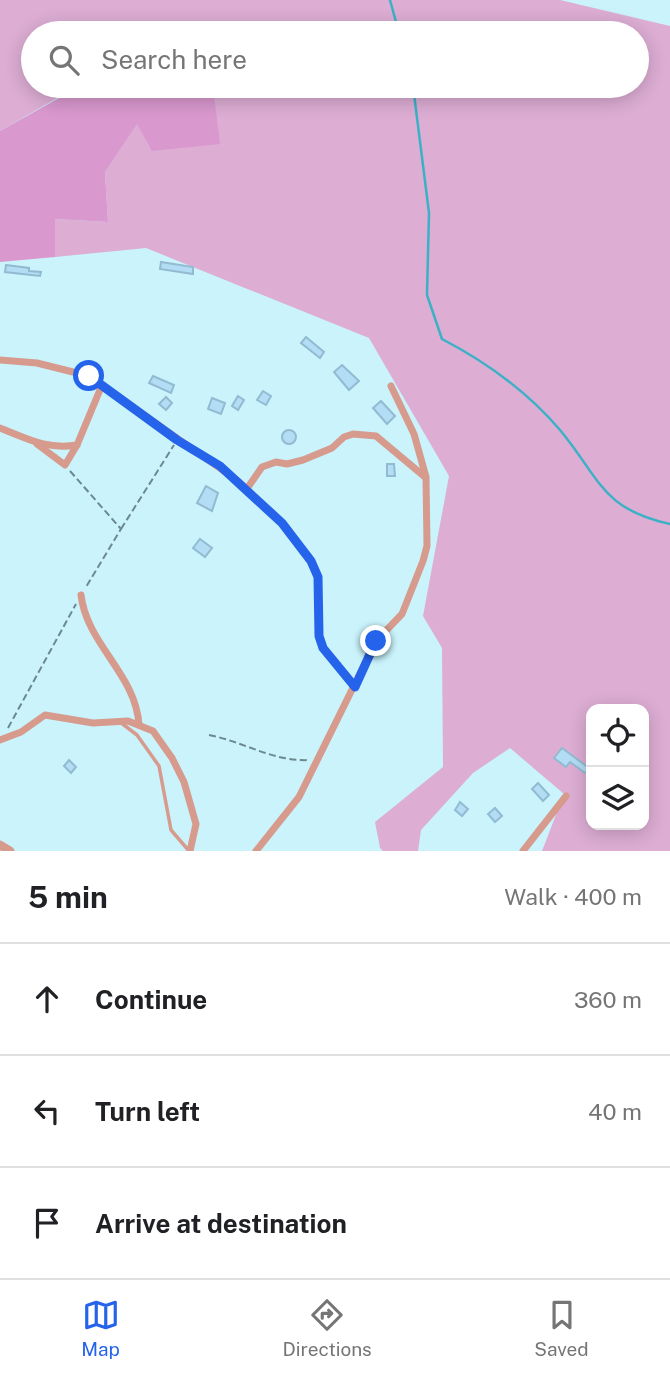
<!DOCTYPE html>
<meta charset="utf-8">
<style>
body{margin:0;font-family:"Public Sans",sans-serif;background:#f6f6f6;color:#202124}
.controls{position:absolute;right:21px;bottom:21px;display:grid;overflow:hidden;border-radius:14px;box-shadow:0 4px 18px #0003}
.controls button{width:63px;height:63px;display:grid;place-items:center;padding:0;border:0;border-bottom:2px solid #e0e0e0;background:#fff;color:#202124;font:35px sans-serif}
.stop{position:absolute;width:21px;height:21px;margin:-16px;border:5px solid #2563eb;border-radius:50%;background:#fff}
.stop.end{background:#2563eb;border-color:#fff;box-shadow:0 2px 7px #0008}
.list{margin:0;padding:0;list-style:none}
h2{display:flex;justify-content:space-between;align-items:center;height:91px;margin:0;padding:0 28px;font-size:30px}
h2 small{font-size:23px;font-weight:400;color:#757577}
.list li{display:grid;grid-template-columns:46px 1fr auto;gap:21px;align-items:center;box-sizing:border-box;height:112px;padding:0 28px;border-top:2px solid #e0e0e0}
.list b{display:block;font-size:26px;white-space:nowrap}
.list em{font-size:23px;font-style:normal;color:#757577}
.icon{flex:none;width:38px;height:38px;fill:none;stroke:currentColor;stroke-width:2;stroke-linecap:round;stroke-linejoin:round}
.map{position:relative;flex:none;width:670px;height:851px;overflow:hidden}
.search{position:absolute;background:#fff;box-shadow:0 4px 18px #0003;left:21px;right:21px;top:21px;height:77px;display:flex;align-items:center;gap:18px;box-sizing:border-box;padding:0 24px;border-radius:38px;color:#757577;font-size:26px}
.sheet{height:427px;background:#fff}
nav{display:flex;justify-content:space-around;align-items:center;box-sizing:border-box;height:98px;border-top:2px solid #e0e0e0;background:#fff;font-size:19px;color:#757577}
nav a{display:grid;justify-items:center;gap:4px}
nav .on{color:#2563eb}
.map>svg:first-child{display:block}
.green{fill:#ddadd4;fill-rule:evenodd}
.forest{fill:#d998ce}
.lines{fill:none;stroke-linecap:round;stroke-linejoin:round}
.stream{stroke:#3cb1c6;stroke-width:2.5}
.building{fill:#b2ddf4;stroke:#92bbd2;stroke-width:2}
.path{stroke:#6b898f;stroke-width:2;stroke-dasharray:7 3.5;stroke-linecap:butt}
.service{stroke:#d79b8e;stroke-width:3.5}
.minor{stroke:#d79b8e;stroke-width:7}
.tertiary{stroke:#d79b8e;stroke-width:9}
.route{stroke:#2563eb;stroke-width:9}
</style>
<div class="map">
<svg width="670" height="851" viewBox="0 0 670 851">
<rect width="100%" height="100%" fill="#caf3fc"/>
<path class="green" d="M 0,0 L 560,0 L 670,26 L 670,851 L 542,851 L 564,794 L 510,748 L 473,773 L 421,830 L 418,851 L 383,851 L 380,848 L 375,822 L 443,767 L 442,648 L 423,616 L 449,476 L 369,338 L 146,248 L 55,257 L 55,219 L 108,222 L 105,172 L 137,123 L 219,144 L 213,86 L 637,86 L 637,33 L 206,33 L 205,31 L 33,33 L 33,86 L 66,86 L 59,97 L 0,131 ZM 591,709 L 644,709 L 644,825 L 591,825 Z"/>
<polygon class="forest" points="66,86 213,86 220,144 152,151 137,124 105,172 108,222 55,219 55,257 0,262 0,131 59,98"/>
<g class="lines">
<g class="stream">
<polyline points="390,0 399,33"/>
<path d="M 413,86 L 429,213 L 427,295 L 442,339 C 488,363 527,391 560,430 C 600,478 601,509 670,524"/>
</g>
</g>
<g class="building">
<polygon points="161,262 193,267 193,274 160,269"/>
<polygon points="6,265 29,268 29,271 41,272 40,276 5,272"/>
<polygon points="306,337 324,352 320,358 301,343"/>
<polygon points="342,365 359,381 349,390 334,372"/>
<polygon points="153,376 174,385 171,393 149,383"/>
<polygon points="263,391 271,396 266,405 257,400"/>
<polygon points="238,396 244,400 238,410 232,406"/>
<polygon points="166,397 172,403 166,410 159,404"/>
<polygon points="212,398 225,403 221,414 208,409"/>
<polygon points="381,401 395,416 387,424 373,408"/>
<circle cx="289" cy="437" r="7"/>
<polygon points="387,464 394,464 395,476 387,476"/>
<polygon points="206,486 218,493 212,511 197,503"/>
<polygon points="200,539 212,548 205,557 193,548"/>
<polygon points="562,748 589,768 585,773 570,762 566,767 554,758"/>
<polygon points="69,760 76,767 71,773 64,766"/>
<polygon points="538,783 549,795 543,801 532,789"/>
<polygon points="460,802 468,809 462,816 455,810"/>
<polygon points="495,808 502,816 495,822 488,814"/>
</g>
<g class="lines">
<g class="path">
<polyline points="70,471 121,529 86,587"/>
<polyline points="121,529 174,445"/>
<polyline points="8,728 76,604"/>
<path d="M 209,735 C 245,742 273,762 310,760"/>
</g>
<polyline class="service" points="120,722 137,735 159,766 171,830 189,851"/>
<g class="minor">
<polyline points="0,360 37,363 89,376 238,481 282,523 311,561 318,577 319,636 323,648 355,687"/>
<path d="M 0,428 C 28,439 47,450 77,445"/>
<polyline points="37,444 65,465 77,445 102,385"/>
<polyline points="246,490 262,467 276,462 287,464 303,460 332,448 344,437 353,434 376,436 425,477"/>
<path d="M 81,595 C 87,645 136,674 139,725"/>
<polyline points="0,740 21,732 45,715 93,723 128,721 153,731 172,758 184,782 196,824 190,851"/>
<polyline points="256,851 299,797 376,641 402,614 423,561 427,546 426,477 414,434 391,386"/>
<polyline points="523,851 566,796"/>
</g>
<polyline class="tertiary" points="0,845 10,851"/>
</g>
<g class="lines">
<polyline class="route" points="89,376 177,440 220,466 282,523 311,561 318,577 319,636 323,648 355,687 376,641"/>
</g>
</svg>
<div class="controls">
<button><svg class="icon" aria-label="locate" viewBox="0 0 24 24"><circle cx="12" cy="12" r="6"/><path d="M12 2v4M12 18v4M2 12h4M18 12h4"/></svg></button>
<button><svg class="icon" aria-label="layers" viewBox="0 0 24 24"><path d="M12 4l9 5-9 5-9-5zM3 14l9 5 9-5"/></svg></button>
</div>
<div class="stop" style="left:89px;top:376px"></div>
<div class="stop end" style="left:376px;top:641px"></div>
<div class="search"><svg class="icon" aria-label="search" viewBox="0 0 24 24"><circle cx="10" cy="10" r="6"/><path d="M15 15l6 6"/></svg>Search here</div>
</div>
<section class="sheet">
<h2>5 min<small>Walk · 400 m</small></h2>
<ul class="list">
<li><svg class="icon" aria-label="ahead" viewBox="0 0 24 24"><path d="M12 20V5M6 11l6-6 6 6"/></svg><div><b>Continue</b></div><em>360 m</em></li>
<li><svg class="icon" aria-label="left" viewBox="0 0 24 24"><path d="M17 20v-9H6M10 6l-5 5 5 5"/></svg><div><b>Turn left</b></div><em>40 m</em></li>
<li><svg class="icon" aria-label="arrive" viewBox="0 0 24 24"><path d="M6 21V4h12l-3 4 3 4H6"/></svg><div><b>Arrive at destination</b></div></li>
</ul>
</section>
<nav>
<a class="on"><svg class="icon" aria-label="map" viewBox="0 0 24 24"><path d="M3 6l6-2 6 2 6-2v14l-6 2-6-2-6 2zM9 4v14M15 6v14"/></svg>Map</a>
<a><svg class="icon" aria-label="directions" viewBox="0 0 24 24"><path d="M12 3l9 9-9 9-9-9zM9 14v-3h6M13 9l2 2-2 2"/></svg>Directions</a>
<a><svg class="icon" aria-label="saved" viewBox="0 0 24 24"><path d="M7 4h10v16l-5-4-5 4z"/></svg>Saved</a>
</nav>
